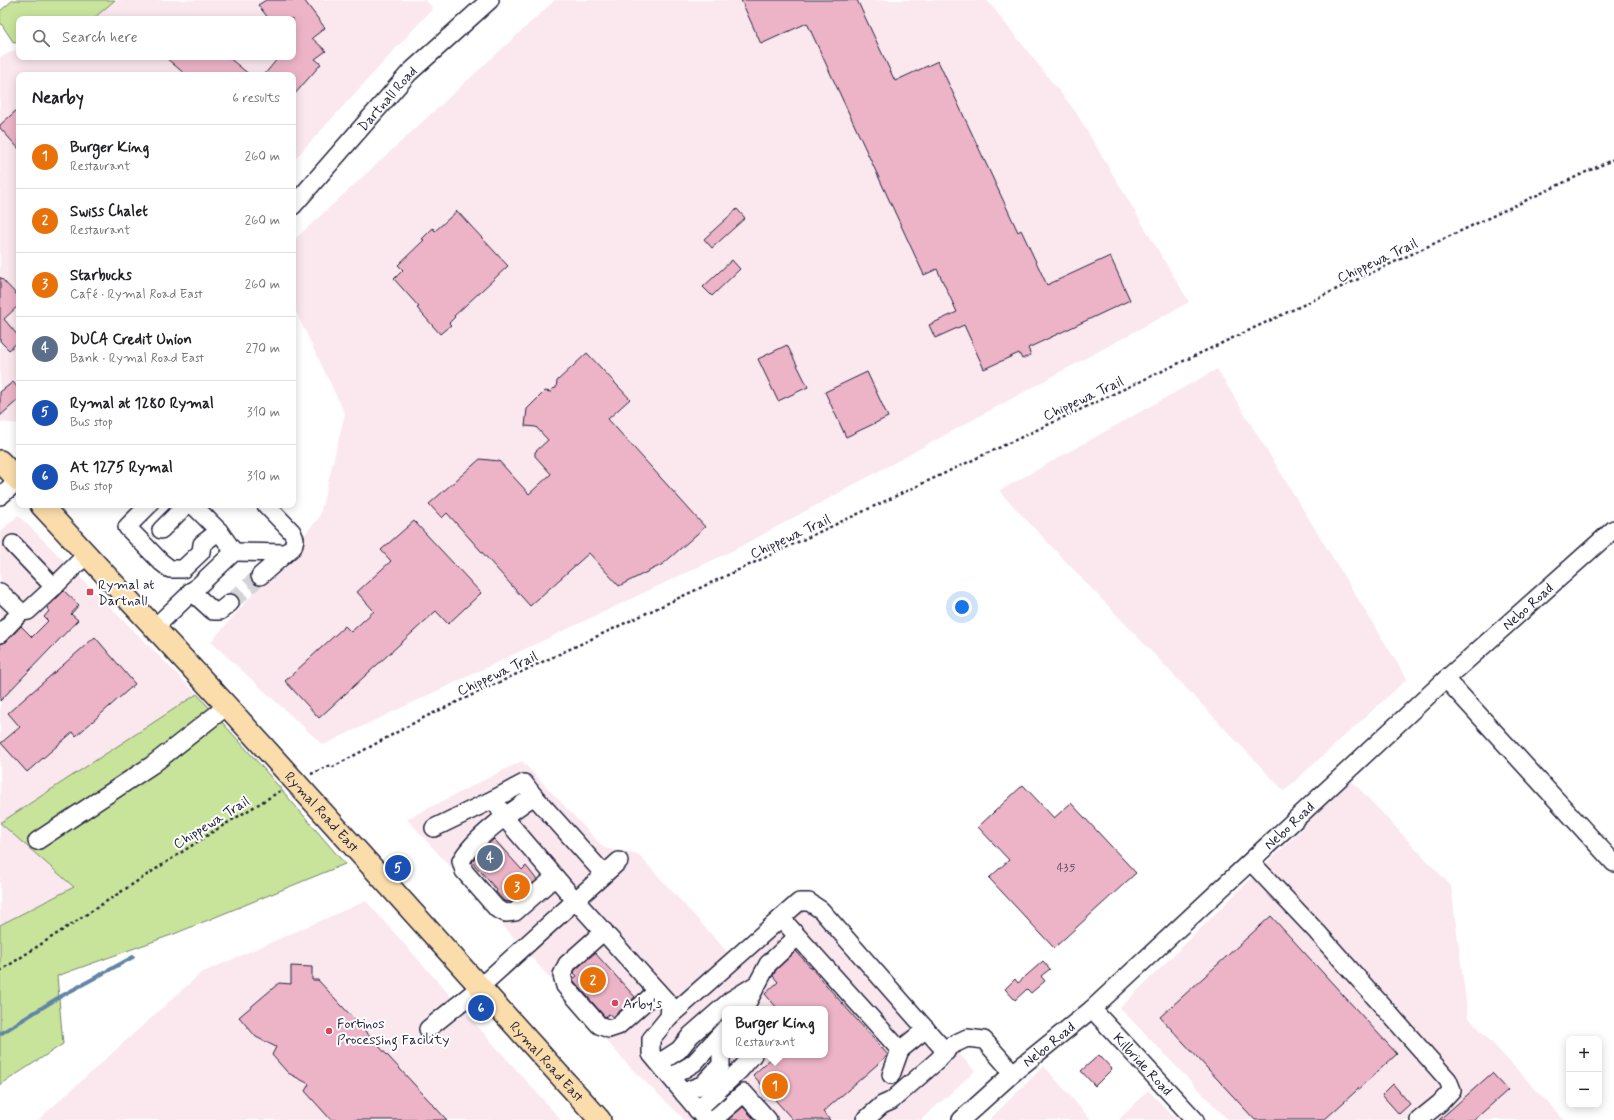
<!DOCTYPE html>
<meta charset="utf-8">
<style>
body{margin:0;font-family:Mynerve,sans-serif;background:#f6f6f6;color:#202124}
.controls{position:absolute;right:12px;bottom:12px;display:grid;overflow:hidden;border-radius:8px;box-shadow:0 2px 10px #0003}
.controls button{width:36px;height:36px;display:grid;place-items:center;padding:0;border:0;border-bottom:1px solid #e0e0e0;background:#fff;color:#202124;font:20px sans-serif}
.you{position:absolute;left:962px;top:607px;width:14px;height:14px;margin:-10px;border:3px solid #fff;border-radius:50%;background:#1a73e8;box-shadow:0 0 0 6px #1a73e833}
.badge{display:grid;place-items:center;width:26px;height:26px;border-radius:50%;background:#d1495b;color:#fff;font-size:13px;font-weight:700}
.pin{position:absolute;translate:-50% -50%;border:2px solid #fff;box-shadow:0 1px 4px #0006}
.popup{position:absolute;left:722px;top:1006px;width:106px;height:52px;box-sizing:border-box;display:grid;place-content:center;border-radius:8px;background:#fff;filter:drop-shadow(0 1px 3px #0005);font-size:13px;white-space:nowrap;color:#757577}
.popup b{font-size:15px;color:#202124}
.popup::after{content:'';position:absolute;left:50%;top:100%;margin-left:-8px;border:8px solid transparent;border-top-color:#fff}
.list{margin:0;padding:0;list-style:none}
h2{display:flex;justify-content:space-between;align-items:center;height:52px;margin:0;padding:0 16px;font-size:17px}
h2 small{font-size:13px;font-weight:400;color:#757577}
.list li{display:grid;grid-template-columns:26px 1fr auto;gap:12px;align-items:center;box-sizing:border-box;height:64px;padding:0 16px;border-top:1px solid #e0e0e0}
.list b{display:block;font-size:15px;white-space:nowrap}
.list p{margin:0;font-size:13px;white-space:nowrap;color:#757577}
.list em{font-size:13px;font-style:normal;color:#757577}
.icon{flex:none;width:22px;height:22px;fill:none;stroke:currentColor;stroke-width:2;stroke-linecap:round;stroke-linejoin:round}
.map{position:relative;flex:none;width:1614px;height:1120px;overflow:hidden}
.search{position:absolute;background:#fff;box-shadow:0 2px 10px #0003;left:16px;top:16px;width:280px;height:44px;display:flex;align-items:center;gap:10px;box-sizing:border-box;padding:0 14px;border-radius:8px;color:#757577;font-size:15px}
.panel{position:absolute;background:#fff;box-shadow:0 2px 10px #0003;left:16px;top:72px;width:280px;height:436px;border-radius:8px}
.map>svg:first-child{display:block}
.built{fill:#fae8ee;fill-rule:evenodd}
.green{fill:#c8e49b;stroke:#75836b}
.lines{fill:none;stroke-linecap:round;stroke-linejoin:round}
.stream{stroke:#6285a5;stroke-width:4}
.building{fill:#edb4c8;stroke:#22223b}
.minor-tunnel{stroke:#d3d3d8;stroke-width:17;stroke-dasharray:17 8;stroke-linecap:butt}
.minor-casing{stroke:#22223b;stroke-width:20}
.major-casing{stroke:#22223b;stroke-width:24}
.path{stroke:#22223b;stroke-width:2.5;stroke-dasharray:3 3;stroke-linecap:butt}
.minor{stroke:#fff;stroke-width:17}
.major{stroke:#faddab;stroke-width:21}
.poi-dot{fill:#d1495b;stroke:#fff;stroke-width:1.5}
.labels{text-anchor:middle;stroke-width:4;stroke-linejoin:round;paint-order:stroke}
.number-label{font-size:12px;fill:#55465e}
.street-label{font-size:14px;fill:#22223b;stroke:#fff}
.poi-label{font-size:14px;fill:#22223b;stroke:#fff;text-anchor:start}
</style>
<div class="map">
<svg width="1614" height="1120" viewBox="0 0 1614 1120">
<rect width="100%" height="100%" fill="#fff"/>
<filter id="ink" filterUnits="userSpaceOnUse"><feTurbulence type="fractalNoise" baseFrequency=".025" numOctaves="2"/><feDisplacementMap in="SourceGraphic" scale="8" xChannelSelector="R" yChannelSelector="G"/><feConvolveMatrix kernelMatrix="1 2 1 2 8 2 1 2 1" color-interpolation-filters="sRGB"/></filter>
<g filter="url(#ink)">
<g class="built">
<polygon points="115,0 425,0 433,8 293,161 293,75 19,75 19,424 0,422 0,57 19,49 19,57 293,57 293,19 93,19"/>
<polygon points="555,0 987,0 1075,111 1189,302 734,550 323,745 211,642 319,518 345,414 293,306 293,241"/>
<polygon points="1217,369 1407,679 1284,791 999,491"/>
<polygon points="18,515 197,694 0,823 0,532"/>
<path d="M 522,761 L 604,848 L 639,855 L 731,956 L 819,901 L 975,1071 L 921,1120 L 681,1120 L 683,1118 L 631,1068 L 407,819 ZM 725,1009 L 825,1009 L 825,1055 L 725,1055 Z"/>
<polygon points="1351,780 1451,886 1468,1017 1564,1120 1228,1120 1120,1008"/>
<polygon points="0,824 74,887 0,925"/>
<polygon points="366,901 561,1120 38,1120 201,973"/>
<polygon points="1044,1066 1091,1120 989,1120"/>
<polygon points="1148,1090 1177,1120 1119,1120"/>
</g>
<g class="green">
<polygon points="13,0 115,0 93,19 19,19 19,42 14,43 0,22 0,11"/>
<polygon points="197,694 263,768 345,864 174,934 57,976 63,1044 0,1085 0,925 74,887 0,823"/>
</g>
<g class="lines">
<polyline class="stream" points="0,1034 56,999 133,957"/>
</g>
<g class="building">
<polygon points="266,0 304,0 325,28 312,38 326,51 315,59 321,64 293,96 293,75 264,75 279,57 293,57 293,19 269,19 258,5"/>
<polygon points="741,0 857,0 895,81 938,61 1018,232 1021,230 1047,285 1110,256 1130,300 1028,348 1031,355 1022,359 1019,353 984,369 964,325 935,338 929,325 957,312 937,269 924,275 807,23 761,44"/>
<polygon points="165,57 228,57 250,75 186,75"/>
<polygon points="19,108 19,149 0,128 0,125"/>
<polygon points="737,209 745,218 712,248 704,239"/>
<polygon points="457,211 508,266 454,316 455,317 449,323 451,325 440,334 417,308 419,307 394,279 403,270 398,265 424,240 422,239 433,228 435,231"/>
<polygon points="732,260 740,269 712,296 703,287"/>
<polygon points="0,277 19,297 19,305 4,319 19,337 19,341 9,350 0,341"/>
<polygon points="787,345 808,387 778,401 758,359"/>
<polygon points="587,353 630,399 608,419 705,527 663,564 619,586 589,553 530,606 447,513 442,518 429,504 480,459 499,461 529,494 551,474 535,456 535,452 548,440 536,427 525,426 527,409 545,391 551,392 552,389 556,388 557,381"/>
<polygon points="867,372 888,417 846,437 825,392"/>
<polygon points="13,382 19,389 19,399 0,416 0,392"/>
<polygon points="414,521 481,593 448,624 436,611 319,718 285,681 345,626 351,632 374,611 357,592 391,561 381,550"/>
<polygon points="64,591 79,605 71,614 78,620 0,701 0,644 7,641 21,626 32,637 48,621 44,617 49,611 47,608"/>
<polygon points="95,637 135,684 76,736 73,732 27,772 1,743 20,727 8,713"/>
<polygon points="1023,785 1054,818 1071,803 1136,873 1054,948 989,878 1009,860 978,827"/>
<polygon points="494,839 522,870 526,866 537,880 511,902 504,901 496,892 497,890 472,862 482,850"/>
<polygon points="1271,916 1397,1054 1324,1120 1255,1120 1160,1017"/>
<polygon points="796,951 888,1055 823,1112 830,1120 793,1120 753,1075 775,1055 825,1055 825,1009 778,1009 765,994 778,982 773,976 776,970"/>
<polygon points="595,953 635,997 613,1017 609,1014 605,1017 574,981 573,979 577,976 574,973 575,970"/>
<polygon points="1043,961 1050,969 1041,976 1045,981 1031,993 1027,989 1015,1000 1005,989 1015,979 1018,983"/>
<polygon points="291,966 312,967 312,980 318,980 447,1120 331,1120 305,1091 309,1084 288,1073 272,1055 276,1047 256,1037 239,1017 279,983 291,984"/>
<polygon points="1099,1055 1112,1069 1095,1086 1081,1071"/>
<polygon points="1492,1073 1508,1090 1474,1120 1439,1120"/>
<polygon points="1393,1084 1410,1104 1399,1114 1382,1095"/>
<polygon points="743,1107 755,1120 728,1120"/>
</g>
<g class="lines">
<polyline class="minor-tunnel" points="230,603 260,576"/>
<g class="minor-casing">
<g id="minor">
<path id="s1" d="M 293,206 L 409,73 L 490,0"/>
<polyline points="0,496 19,480"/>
<polyline points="149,505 127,527 161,562 170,569 183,569 201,552 202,544 219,531"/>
<polyline points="161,530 186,505"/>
<polyline points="13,544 54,587 86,555"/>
<polyline points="234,552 286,553"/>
<polyline points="260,576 293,547 295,539 292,532 266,505"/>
<polyline points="191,591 213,611 220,611 230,603"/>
<polyline points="0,592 21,612 28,611 54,587"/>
<polyline points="154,628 234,552 219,531 193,505"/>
<polyline points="0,634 21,612"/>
<polyline points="1446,679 1614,863"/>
<polyline points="494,799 524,783 534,796"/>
<polyline points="434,828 494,799 504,817 575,900 670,1005 669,1017 651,1039 651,1054 706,1120"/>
<polyline points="37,841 152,765 227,706"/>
<polyline points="1251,862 1317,932 1448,1080 1452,1090 1440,1103 1419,1120"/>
<path d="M 555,877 L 515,912 L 506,913 L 497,909 L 464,871 L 461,861 C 473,838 512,811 534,796 L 604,874"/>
<polyline points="781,918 900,1050 926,1029"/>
<polyline points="604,931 567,964 562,975 565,986 599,1025 609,1029 618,1026 657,991"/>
<polyline points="744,1009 768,964 797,937"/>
<path id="s2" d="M 1092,1009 L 1195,1120"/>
<polyline points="669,1017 799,902 809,902 821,910 946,1052"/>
<polyline points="428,1029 480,987 619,861"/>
<polyline points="659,1063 679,1050 691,1035 731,1000 757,984"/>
<polyline points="891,1075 900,1050"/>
<polyline points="671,1077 694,1063 725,1029"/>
<polyline points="684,1094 691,1089 702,1085 721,1065 721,1057 725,1050"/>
<polyline points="697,1110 740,1070 753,1055"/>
<polyline points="713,1120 744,1093 768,1120"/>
<polyline points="865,1120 882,1105 891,1101 938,1060 950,1046 967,1038 984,1040 1013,1073"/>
<path id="s3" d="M 961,1120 L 1013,1073 L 1092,1009 L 1446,679 L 1614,529"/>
</g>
</g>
<g class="major-casing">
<g id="major">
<polyline points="0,461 19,481"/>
<path id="s4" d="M 41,505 L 227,706 L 600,1120"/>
</g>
</g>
<g class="path">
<polyline points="311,774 331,765 333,767 423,718 1614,159"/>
<polyline points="0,971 214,831 282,790"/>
</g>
<use href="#minor" class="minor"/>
<use href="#major" class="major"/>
</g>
</g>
<g class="poi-dot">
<rect x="86" y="588" width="8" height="8" rx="2"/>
<circle cx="615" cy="1003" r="4"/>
<circle cx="329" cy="1031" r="4"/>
</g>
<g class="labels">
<g class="number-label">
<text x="1066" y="871">435</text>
</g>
<g class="street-label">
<text dy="5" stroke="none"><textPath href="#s1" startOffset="143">Dartnall Road</textPath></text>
<text transform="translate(1377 260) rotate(-25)" y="5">Chippewa Trail</text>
<text transform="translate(1083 398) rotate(-25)" y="5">Chippewa Trail</text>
<text transform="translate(790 536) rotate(-25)" y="5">Chippewa Trail</text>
<text dy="5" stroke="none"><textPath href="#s3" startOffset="765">Nebo Road</textPath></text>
<text transform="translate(497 673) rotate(-25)" y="5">Chippewa Trail</text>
<text dy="5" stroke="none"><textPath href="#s4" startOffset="416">Rymal Road East</textPath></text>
<text transform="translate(211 822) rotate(-32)" y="5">Chippewa Trail</text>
<text dy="5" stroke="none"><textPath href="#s3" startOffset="441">Nebo Road</textPath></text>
<text dy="5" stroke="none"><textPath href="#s3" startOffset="116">Nebo Road</textPath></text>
<text dy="5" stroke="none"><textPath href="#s4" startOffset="752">Rymal Road East</textPath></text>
<text dy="5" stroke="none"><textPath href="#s2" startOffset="75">Kilbride Road</textPath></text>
</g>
<g class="poi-label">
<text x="98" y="589">Rymal at<tspan x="98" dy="16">Dartnall</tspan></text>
<text x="623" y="1008">Arby's</text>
<text x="337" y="1028">Fortinos<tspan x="337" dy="16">Processing Facility</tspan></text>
</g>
</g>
</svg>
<div class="controls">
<button>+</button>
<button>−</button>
</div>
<div class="you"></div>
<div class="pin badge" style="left:775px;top:1086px;background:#e8710a">1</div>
<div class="popup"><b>Burger King</b>Restaurant</div>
<div class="pin badge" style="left:593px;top:980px;background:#e8710a">2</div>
<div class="pin badge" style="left:517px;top:887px;background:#e8710a">3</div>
<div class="pin badge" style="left:490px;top:858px;background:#5c6f8a">4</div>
<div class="pin badge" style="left:398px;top:868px;background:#1a4fb4">5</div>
<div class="pin badge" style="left:481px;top:1008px;background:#1a4fb4">6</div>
<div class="search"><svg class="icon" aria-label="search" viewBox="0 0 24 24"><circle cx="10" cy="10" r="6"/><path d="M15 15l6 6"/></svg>Search here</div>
<section class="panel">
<h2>Nearby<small>6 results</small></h2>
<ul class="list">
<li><span class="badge" style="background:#e8710a">1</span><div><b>Burger King</b><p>Restaurant</p></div><em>260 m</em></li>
<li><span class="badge" style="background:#e8710a">2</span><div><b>Swiss Chalet</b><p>Restaurant</p></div><em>260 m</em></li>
<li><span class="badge" style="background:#e8710a">3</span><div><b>Starbucks</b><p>Café · Rymal Road East</p></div><em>260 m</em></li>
<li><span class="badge" style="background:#5c6f8a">4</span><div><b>DUCA Credit Union</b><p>Bank · Rymal Road East</p></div><em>270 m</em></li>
<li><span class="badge" style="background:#1a4fb4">5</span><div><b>Rymal at 1280 Rymal</b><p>Bus stop</p></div><em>310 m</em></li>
<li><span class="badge" style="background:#1a4fb4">6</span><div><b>At 1275 Rymal</b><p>Bus stop</p></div><em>310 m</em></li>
</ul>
</section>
</div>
